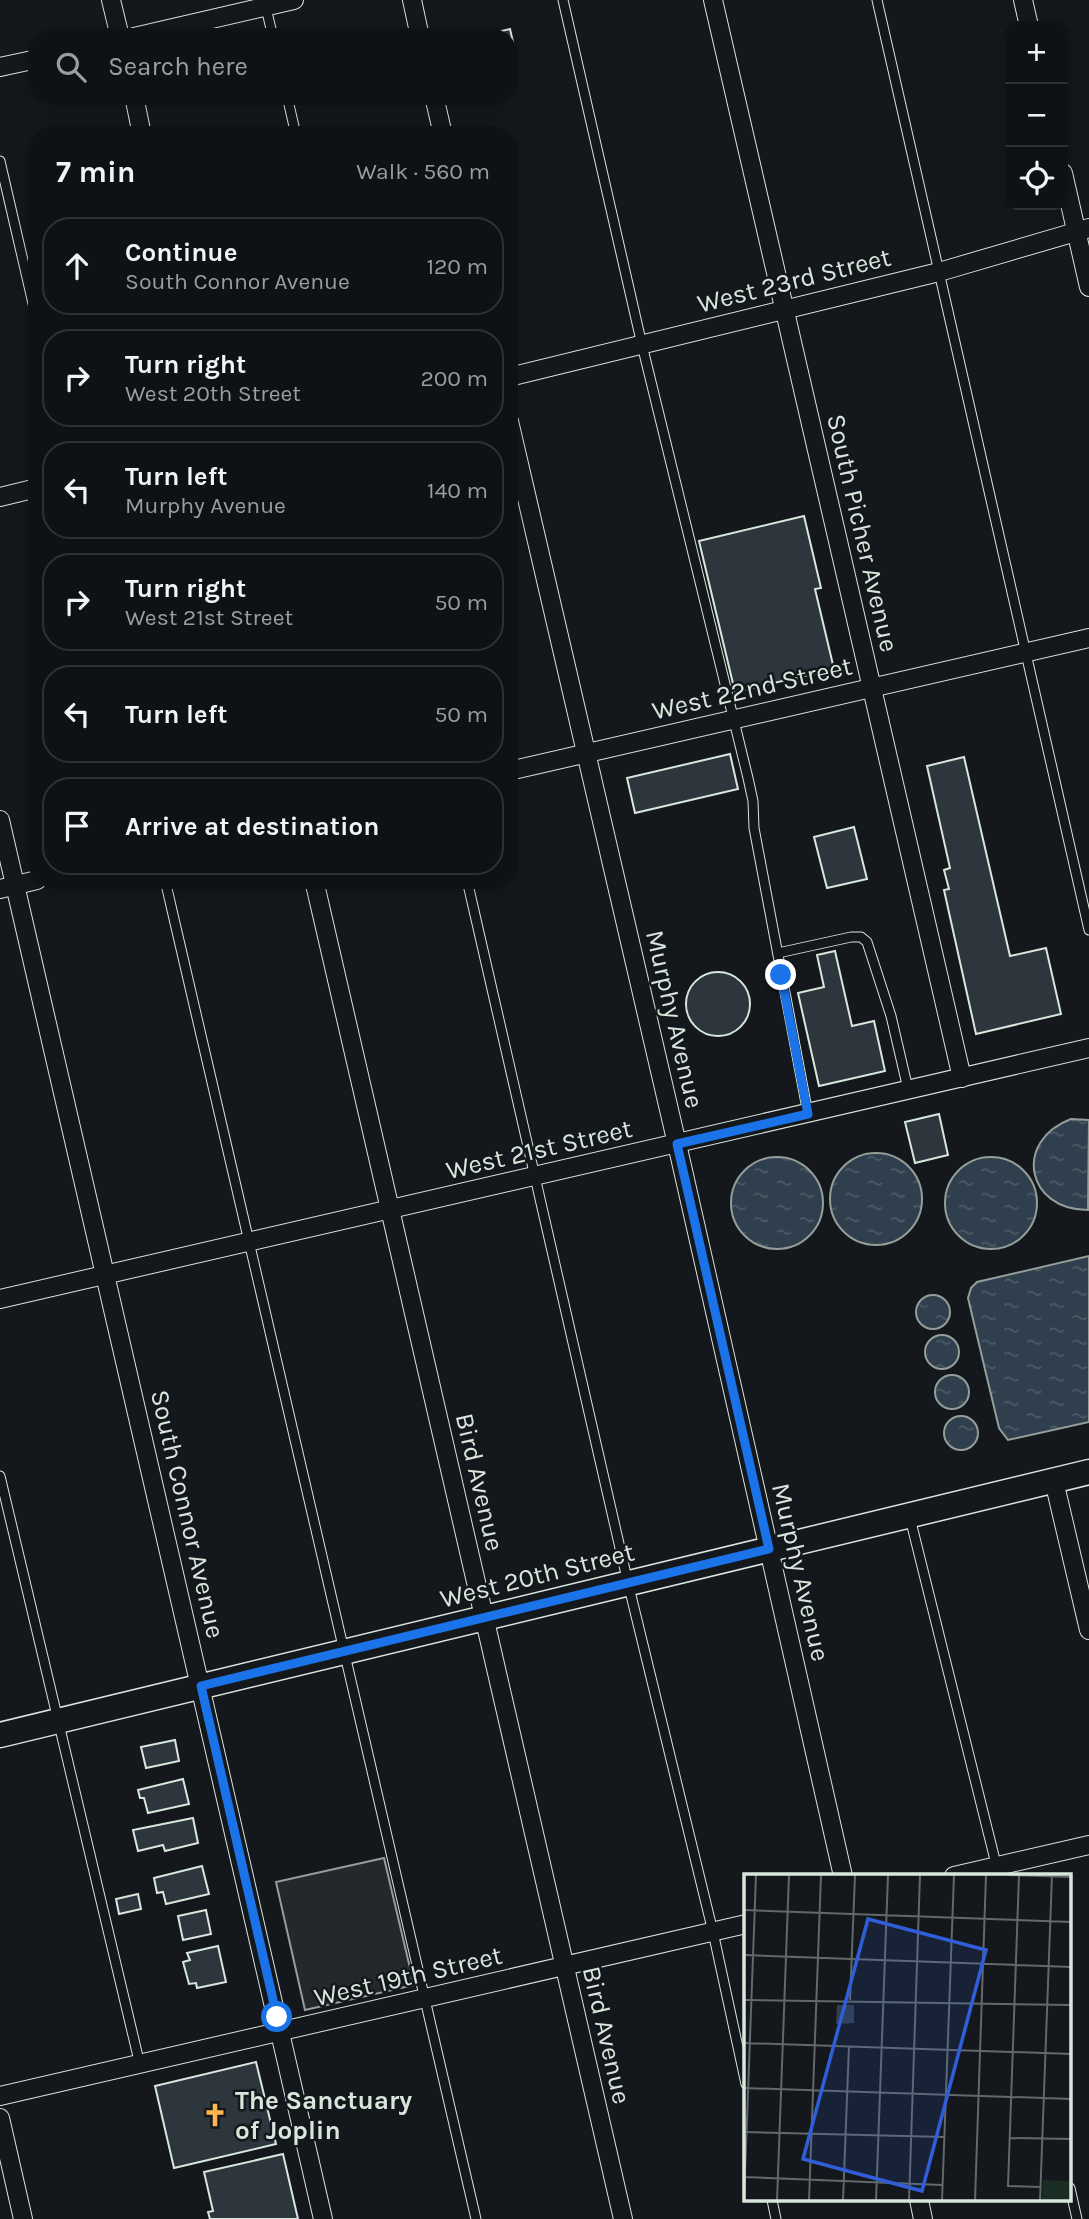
<!DOCTYPE html>
<meta charset="utf-8">
<style>
body{margin:0;font-family:Karla,sans-serif;background:#1d2022;color:#f1f3f6}
.controls{position:absolute;right:21px;top:21px;display:grid;overflow:hidden;border-radius:14px;box-shadow:0 4px 18px #0003}
.controls button{width:63px;height:63px;display:grid;place-items:center;padding:0;border:0;border-bottom:2px solid #2f3234;background:#0f1215;color:#f1f3f6;font:35px sans-serif}
.stop{position:absolute;width:21px;height:21px;margin:-16px;border:5px solid #1a73e8;border-radius:50%;background:#fff}
.stop.end{background:#1a73e8;border-color:#fff;box-shadow:0 2px 7px #0008}
.list{margin:0;padding:0;list-style:none}
h2{display:flex;justify-content:space-between;align-items:center;height:91px;margin:0;padding:0 28px;font-size:30px}
h2 small{font-size:23px;font-weight:400;color:#9b9ea0}
.list li{display:grid;grid-template-columns:46px 1fr auto;gap:21px;align-items:center;box-sizing:border-box;height:98px;margin:0 14px 14px;padding:0 14px;border:2px solid #2f3234;border-radius:28px}
.list b{display:block;font-size:26px;white-space:nowrap}
.list p{margin:0;font-size:23px;white-space:nowrap;color:#9b9ea0}
.list em{font-size:23px;font-style:normal;color:#9b9ea0}
.icon{flex:none;width:38px;height:38px;fill:none;stroke:currentColor;stroke-width:2;stroke-linecap:round;stroke-linejoin:round}
.map{position:relative;flex:none;width:1089px;height:2219px;overflow:hidden}
.search{position:absolute;background:#0f1215;box-shadow:0 4px 18px #0003;left:28px;top:28px;width:490px;height:77px;display:flex;align-items:center;gap:18px;box-sizing:border-box;padding:0 24px;border-radius:28px;color:#9b9ea0;font-size:26px}
.panel{position:absolute;background:#0f1215;box-shadow:0 4px 18px #0003;left:28px;top:126px;width:490px;height:763px;border-radius:28px}
.map>svg:first-child{display:block}
.parking{fill:#24282b;stroke:#939e99;stroke-width:2}
.water{fill:url(#water-ripples);stroke:#939e99;stroke-width:2}
.building{fill:#2c363c;stroke:#d8e6dc;stroke-width:2}
.lines{fill:none;stroke-linecap:round;stroke-linejoin:round}
.lane-casing{stroke:#d8e6dc;stroke-width:11}
.street-casing{stroke:#d8e6dc;stroke-width:20}
.secondary-casing{stroke:#d8e6dc;stroke-width:27}
.lane{stroke:#14181c;stroke-width:9}
.street{stroke:#14181c;stroke-width:18}
.secondary{stroke:#14181c;stroke-width:24}
.route{stroke:#1a73e8;stroke-width:9}
.labels{text-anchor:middle;stroke-width:5;stroke-linejoin:round;paint-order:stroke}
.street-label{font-size:26px;fill:#d8e6dc;stroke:#14181c}
.poi-label{font-size:26px;font-weight:bold;fill:#d8e6dc;stroke:#14181c;text-anchor:start}
.inset-road{fill:none;stroke:#626a69;stroke-width:2}
.view{fill:#305dd8;fill-opacity:0.15;stroke:#305dd8;stroke-width:3.5}
.inset-edge{fill:none;stroke:#d8e6dc;stroke-width:3.5}
</style>
<div class="map">
<svg width="1089" height="2219" viewBox="0 0 1089 2219">
<defs>
<pattern id="water-ripples" width="26" height="14" patternUnits="userSpaceOnUse" patternTransform="scale(1.75)"><rect width="26" height="14" fill="#2f3f4d"/><path d="M2 4q2-2 4 0t4 0M15 11q2-2 4 0t4 0" fill="none" stroke="#4c5b66"/></pattern>
</defs>
<rect width="100%" height="100%" fill="#14181c"/>
<polygon class="parking" points="384,1858 414,1985 305,2010 276,1882"/>
<g class="water">
<path d="M 1071,1119 L 1089,1120 L 1088,1210 C 1026,1210 1013,1141 1071,1119 Z"/>
<circle cx="876" cy="1199" r="46"/>
<circle cx="777" cy="1203" r="46"/>
<circle cx="991" cy="1203" r="46"/>
<polygon points="1089,1256 1089,1422 1008,1440 999,1428 968,1298 971,1288 977,1282"/>
<circle cx="933" cy="1312" r="17"/>
<circle cx="942" cy="1352" r="17"/>
<circle cx="952" cy="1392" r="17"/>
<circle cx="961" cy="1433" r="17"/>
</g>
<g class="building">
<polygon points="510,29 516,55 509,57 509,37 477,37"/>
<polygon points="804,516 821,588 815,589 834,669 735,692 699,541"/>
<polygon points="730,754 738,789 635,813 627,778"/>
<polygon points="964,757 1010,956 1046,948 1061,1014 976,1034 944,890 949,889 944,870 950,868 927,766"/>
<polygon points="854,827 867,879 827,888 814,837"/>
<polygon points="835,951 852,1026 874,1021 885,1071 819,1086 798,993 824,987 817,955"/>
<circle cx="718" cy="1004" r="32"/>
<polygon points="939,1114 948,1155 915,1163 905,1122"/>
<polygon points="175,1740 179,1761 146,1768 141,1747"/>
<polygon points="183,1779 189,1804 148,1813 144,1798 140,1798 138,1790"/>
<polygon points="193,1818 198,1843 165,1851 163,1845 138,1851 133,1830"/>
<polygon points="202,1866 209,1894 166,1904 163,1892 157,1893 154,1878"/>
<polygon points="138,1894 141,1909 119,1914 116,1899"/>
<polygon points="206,1910 211,1934 183,1940 178,1916"/>
<polygon points="218,1946 226,1982 197,1988 196,1983 189,1984 183,1962 190,1960 187,1953"/>
<polygon points="256,2062 276,2144 174,2168 155,2086"/>
<polygon points="283,2154 298,2219 210,2219 208,2212 213,2211 204,2172"/>
</g>
<g class="lines">
<g class="lane-casing">
<g id="lane">
<polyline points="563,0 642,345 748,778 753,801 754,828 808,1114"/>
<polyline points="877,0 1089,930"/>
<polyline points="265,4 273,37"/>
<polyline points="287,96 296,135"/>
<polyline points="0,161 37,321"/>
<polyline points="165,880 476,2219"/>
<polyline points="467,880 628,1583 713,1932 746,2084"/>
<polyline points="778,953 851,937 861,937 867,942 891,1016 908,1089"/>
<polyline points="0,1476 140,2065"/>
<polyline points="910,1518 999,1876"/>
<polyline points="1070,2188 1077,2219"/>
<polyline points="772,2200 776,2219"/>
</g>
</g>
<g class="street-casing">
<g id="street">
<polyline points="111,0 120,37"/>
<polyline points="412,0 420,37"/>
<polyline points="713,0 962,1078"/>
<polyline points="1023,0 1029,26"/>
<polyline points="134,37 294,0"/>
<polyline points="0,67 37,59"/>
<polyline points="134,96 142,135"/>
<polyline points="434,96 443,135"/>
<polyline points="1063,173 1089,287"/>
<polyline points="509,377 939,272 1089,228"/>
<polyline points="509,421 677,1144 843,1876"/>
<polyline points="0,497 37,488"/>
<polyline points="509,771 1089,638"/>
<polyline points="0,820 323,2219"/>
<polyline points="314,880 623,2219"/>
<polyline points="0,889 37,880"/>
<polyline points="0,1299 1089,1048"/>
<polyline points="1054,1481 1089,1630"/>
<polyline points="954,1876 1089,1845"/>
<polyline points="0,2096 746,1924"/>
<polyline points="0,2118 23,2219"/>
<polyline points="919,2200 923,2219"/>
</g>
</g>
<g class="secondary-casing">
<polyline id="secondary" points="0,1735 1089,1472"/>
</g>
<use href="#lane" class="lane"/>
<use href="#street" class="street"/>
<use href="#secondary" class="secondary"/>
</g>
<g class="lines">
<polyline class="route" points="277,2017 201,1686 769,1549 677,1144 808,1114 781,975"/>
</g>
<defs>
<g id="church-bare" transform="scale(1.89)"><path d="M-1.2-6h2.4v3.5h3.3v2.4h-3.3V6h-2.4V-.1h-3.3v-2.4h3.3Z" fill="#ffb74d" stroke="#14181c" stroke-width="2.5" paint-order="stroke"/></g>
</defs>
<g fill-rule="evenodd">
<use href="#church-bare" x="215" y="2115"/>
</g>
<g class="labels">
<g class="street-label">
<text transform="translate(794 280) rotate(-14)" y="9">West 23rd Street</text>
<text transform="translate(863 533) rotate(77)" y="9">South Picher Avenue</text>
<text transform="translate(752 688) rotate(-13)" y="9">West 22nd Street</text>
<text transform="translate(675 1019) rotate(77)" y="9">Murphy Avenue</text>
<text transform="translate(539 1149) rotate(-13)" y="9">West 21st Street</text>
<text transform="translate(480 1482) rotate(77)" y="9">Bird Avenue</text>
<text transform="translate(188 1514) rotate(77)" y="9">South Connor Avenue</text>
<text transform="translate(801 1572) rotate(77)" y="9">Murphy Avenue</text>
<text transform="translate(537 1575) rotate(-14)" y="9">West 20th Street</text>
<text transform="translate(408 1976) rotate(-13)" y="9">West 19th Street</text>
<text transform="translate(607 2035) rotate(77)" y="9">Bird Avenue</text>
</g>
<g class="poi-label">
<text x="235" y="2109">The Sanctuary<tspan x="235" dy="30">of Joplin</tspan></text>
</g>
</g>
<g transform="translate(744 1874)">
<rect width="327" height="327" fill="#14181c"/>
<path d="M 299,306 L 327,307 L 327,327 L 298,327 Z" fill="#1a2d24"/>
<path d="M 93,131 L 110,131 L 110,149 L 92,150 Z" fill="#2f3f4d"/>
<path class="inset-road" d="M 265,1 L 328,3M 275,1 L 264,312 L 297,313M 0,36 L 328,48M 0,81 L 328,93M 0,126 L 328,131M 106,126 L 111,1M 0,169 L 328,180M 0,214 L 328,225M 0,258 L 200,263M 266,264 L 328,265M 1,303 L 198,311M 0,327 L 12,1M 33,327 L 45,1M 65,327 L 77,1M 99,327 L 105,172M 132,327 L 144,1M 165,327 L 176,1M 198,327 L 210,1M 231,327 L 242,1M 296,327 L 308,1"/>
<path class="view" d="M 124,45 L 242,76 L 178,317 L 59,285 Z"/>
<rect width="327" height="327" class="inset-edge"/>
</g>
</svg>
<div class="controls">
<button>+</button>
<button>−</button>
<button><svg class="icon" aria-label="locate" viewBox="0 0 24 24"><circle cx="12" cy="12" r="6"/><path d="M12 2v4M12 18v4M2 12h4M18 12h4"/></svg></button>
</div>
<div class="stop" style="left:277px;top:2017px"></div>
<div class="stop end" style="left:781px;top:975px"></div>
<div class="search"><svg class="icon" aria-label="search" viewBox="0 0 24 24"><circle cx="10" cy="10" r="6"/><path d="M15 15l6 6"/></svg>Search here</div>
<section class="panel">
<h2>7 min<small>Walk · 560 m</small></h2>
<ul class="list">
<li><svg class="icon" aria-label="ahead" viewBox="0 0 24 24"><path d="M12 20V5M6 11l6-6 6 6"/></svg><div><b>Continue</b><p>South Connor Avenue</p></div><em>120 m</em></li>
<li><svg class="icon" aria-label="right" viewBox="0 0 24 24"><path d="M7 20v-9h11M14 6l5 5-5 5"/></svg><div><b>Turn right</b><p>West 20th Street</p></div><em>200 m</em></li>
<li><svg class="icon" aria-label="left" viewBox="0 0 24 24"><path d="M17 20v-9H6M10 6l-5 5 5 5"/></svg><div><b>Turn left</b><p>Murphy Avenue</p></div><em>140 m</em></li>
<li><svg class="icon" aria-label="right" viewBox="0 0 24 24"><path d="M7 20v-9h11M14 6l5 5-5 5"/></svg><div><b>Turn right</b><p>West 21st Street</p></div><em>50 m</em></li>
<li><svg class="icon" aria-label="left" viewBox="0 0 24 24"><path d="M17 20v-9H6M10 6l-5 5 5 5"/></svg><div><b>Turn left</b></div><em>50 m</em></li>
<li><svg class="icon" aria-label="arrive" viewBox="0 0 24 24"><path d="M6 21V4h12l-3 4 3 4H6"/></svg><div><b>Arrive at destination</b></div></li>
</ul>
</section>
</div>
